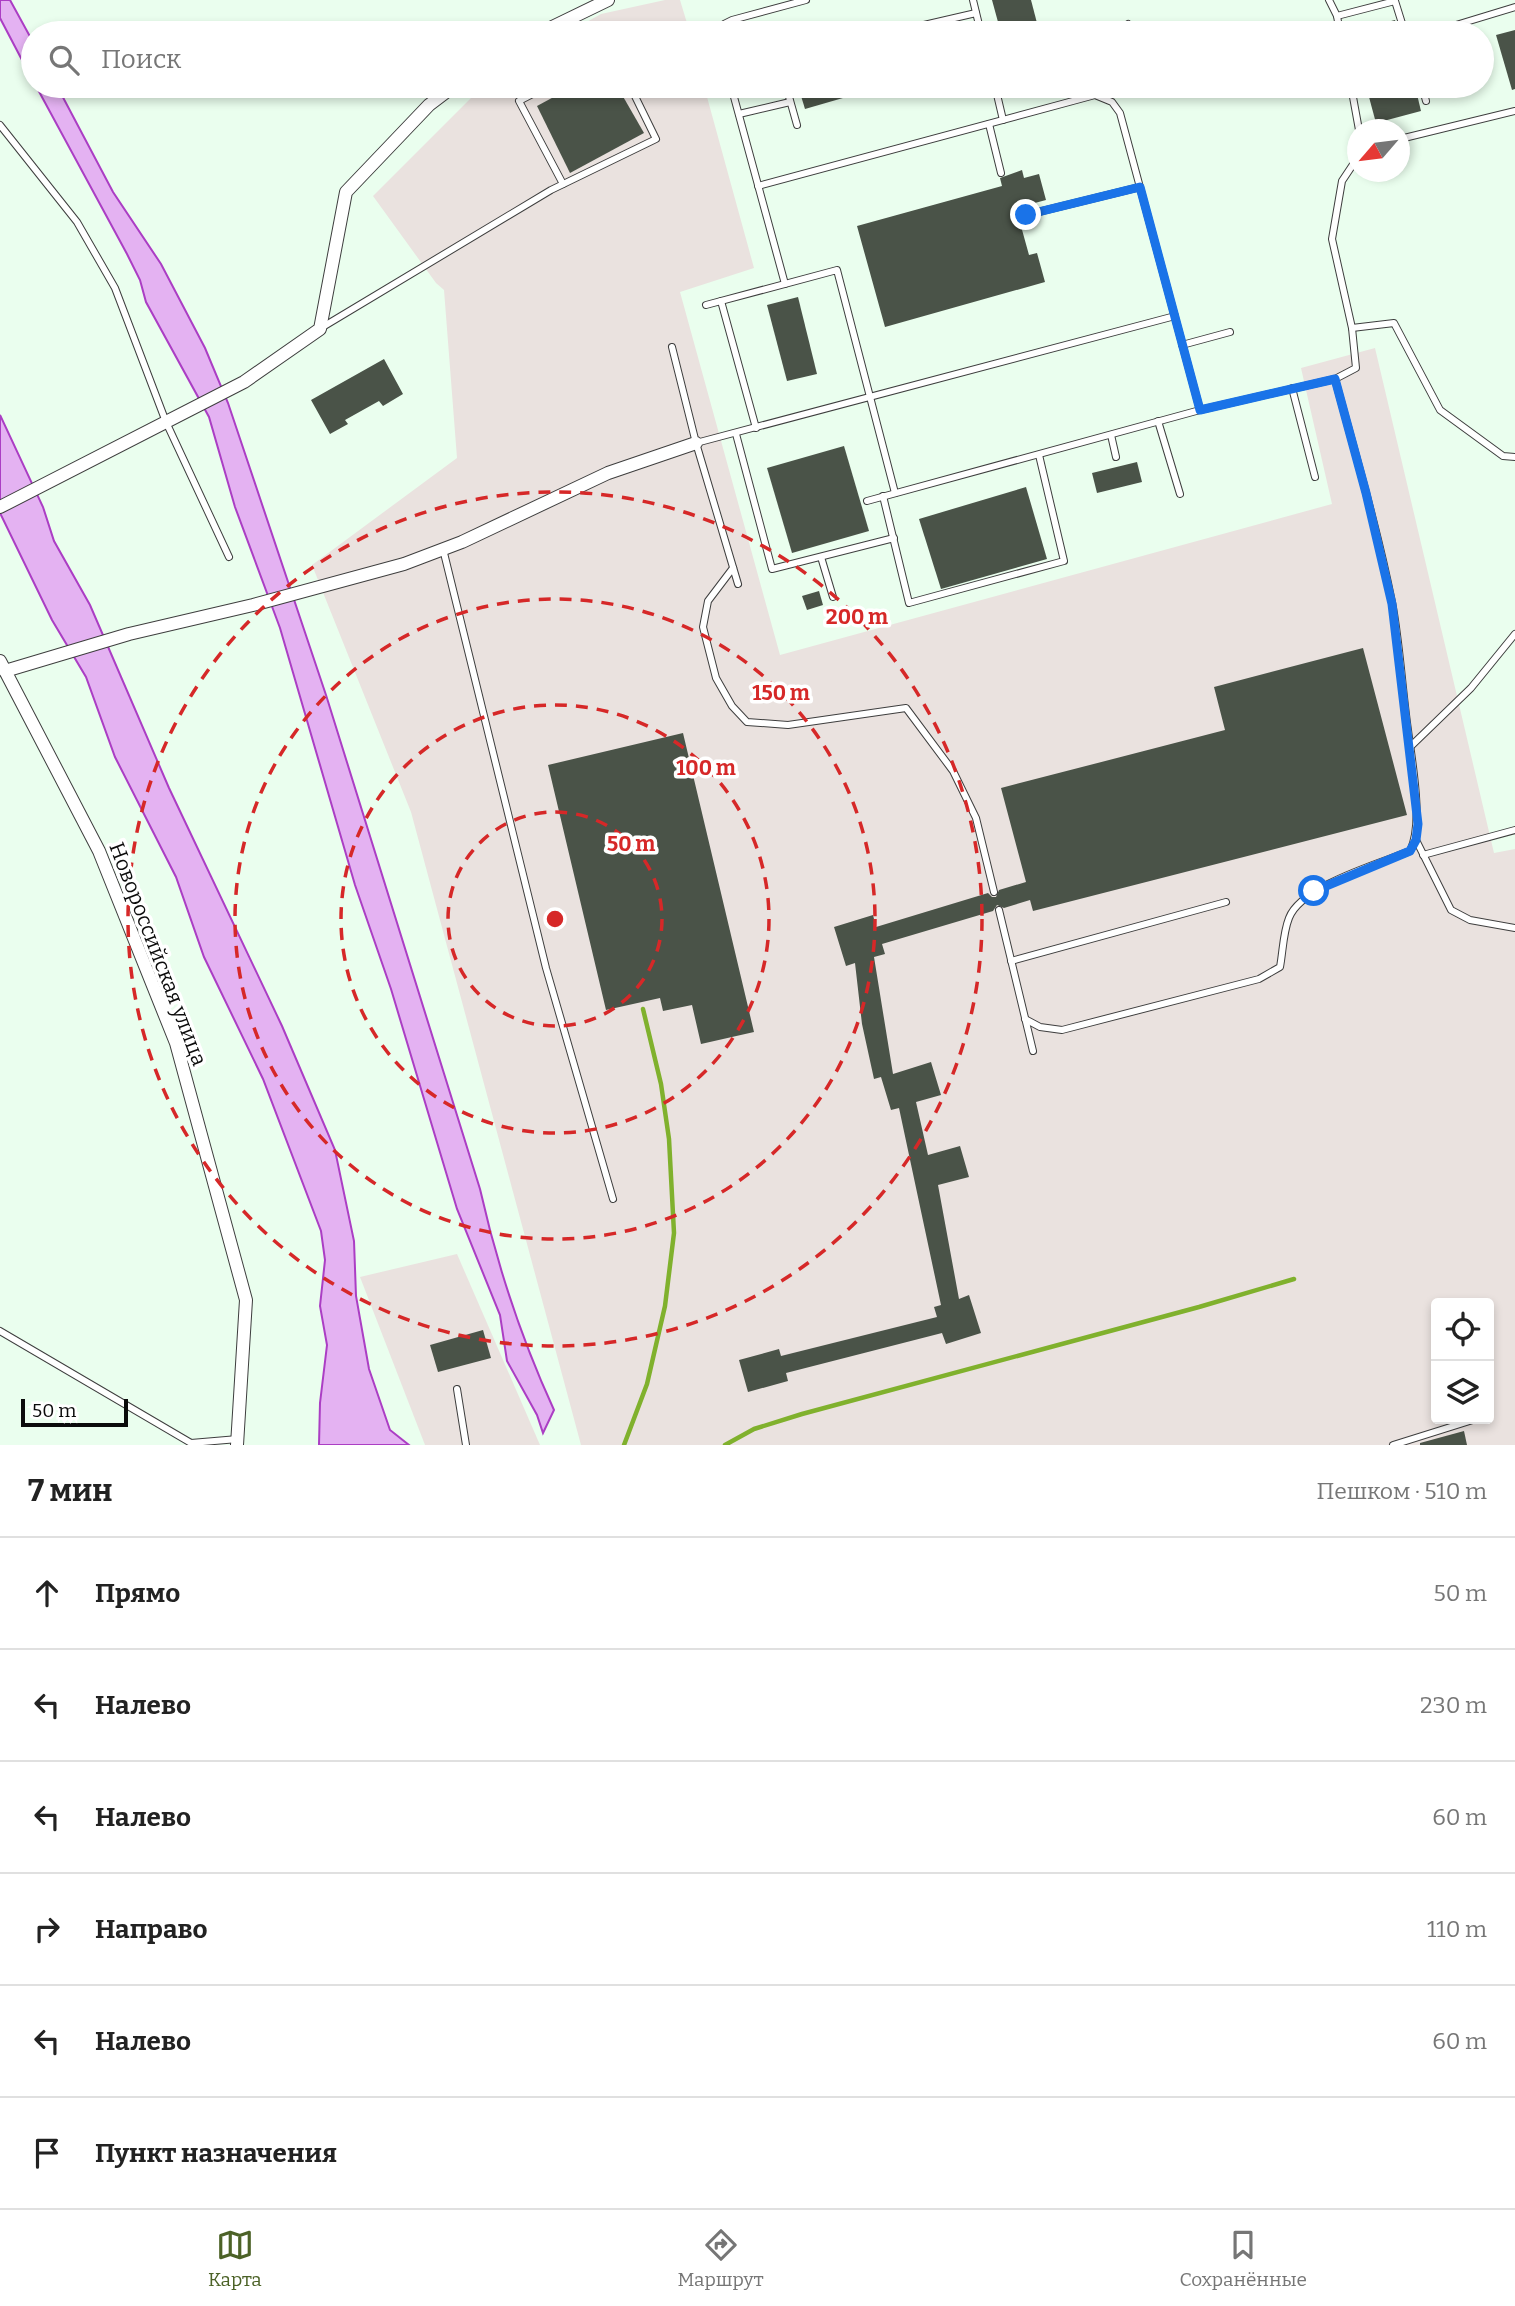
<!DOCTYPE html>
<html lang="ru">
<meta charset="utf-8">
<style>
body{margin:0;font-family:Bitter,serif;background:#f6f6f6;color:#222}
.controls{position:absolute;right:21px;bottom:21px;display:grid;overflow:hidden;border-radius:7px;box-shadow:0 4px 10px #0003}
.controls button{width:63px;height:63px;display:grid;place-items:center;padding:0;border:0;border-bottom:2px solid #e0e0e0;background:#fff;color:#222;font:35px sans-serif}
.compass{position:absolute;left:1347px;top:119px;width:63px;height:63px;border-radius:50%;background:#fff;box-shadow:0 4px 10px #0003;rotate:242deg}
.scale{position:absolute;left:21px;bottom:18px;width:107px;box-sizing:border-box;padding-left:7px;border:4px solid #0b0b0b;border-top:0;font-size:19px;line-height:24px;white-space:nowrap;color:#0b0b0b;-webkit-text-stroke:5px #fff;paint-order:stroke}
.stop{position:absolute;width:21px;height:21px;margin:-16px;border:5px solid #1a73e8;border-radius:50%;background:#fff}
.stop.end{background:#1a73e8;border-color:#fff;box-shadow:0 2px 7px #0008}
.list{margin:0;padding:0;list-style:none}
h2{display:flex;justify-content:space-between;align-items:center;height:91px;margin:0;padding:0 28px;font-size:30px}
h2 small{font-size:23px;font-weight:400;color:#767676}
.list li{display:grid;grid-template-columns:46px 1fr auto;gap:21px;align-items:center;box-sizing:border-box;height:112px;padding:0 28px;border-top:2px solid #e0e0e0}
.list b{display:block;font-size:26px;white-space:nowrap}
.list em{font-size:23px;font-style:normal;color:#767676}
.icon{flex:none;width:38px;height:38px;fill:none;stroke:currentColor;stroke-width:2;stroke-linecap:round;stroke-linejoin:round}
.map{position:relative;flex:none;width:1515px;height:1445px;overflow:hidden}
.search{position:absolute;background:#fff;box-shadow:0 4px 10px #0003;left:21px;right:21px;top:21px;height:77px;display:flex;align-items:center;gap:18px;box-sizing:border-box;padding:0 24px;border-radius:38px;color:#767676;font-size:26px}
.sheet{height:763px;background:#fff}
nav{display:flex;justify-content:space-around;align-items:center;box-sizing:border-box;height:98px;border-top:2px solid #e0e0e0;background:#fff;font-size:19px;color:#767676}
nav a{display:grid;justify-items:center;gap:4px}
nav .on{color:#4c6227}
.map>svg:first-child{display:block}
.industrial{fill:#eae2df;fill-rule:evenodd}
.water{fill:#e4b2f2;stroke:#ab3ec4;stroke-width:2}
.building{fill:#4a5348}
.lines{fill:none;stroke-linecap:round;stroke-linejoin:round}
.lane-casing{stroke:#3e3e3e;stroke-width:8}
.street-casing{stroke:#3e3e3e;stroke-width:14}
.lane{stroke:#fff;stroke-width:6}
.street{stroke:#fff;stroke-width:12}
.rail{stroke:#80b12d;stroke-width:4.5}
.route{stroke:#1a73e8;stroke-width:9}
.ring{fill:none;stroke:#d62828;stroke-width:3.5;stroke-dasharray:12 9}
.labels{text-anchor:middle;stroke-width:7;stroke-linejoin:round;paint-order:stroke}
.street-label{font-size:21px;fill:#0b0b0b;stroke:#fff}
.centre{fill:#d62828;stroke:#fff;stroke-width:3.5}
.ring-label{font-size:21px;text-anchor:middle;font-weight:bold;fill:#d62828;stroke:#fff;stroke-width:7;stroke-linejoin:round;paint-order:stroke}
</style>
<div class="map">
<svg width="1515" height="1445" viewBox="0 0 1515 1445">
<rect width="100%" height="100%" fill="#eafeee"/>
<g class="industrial">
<polygon points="665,0 680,0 690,33 567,33 601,14"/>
<path d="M 483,86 L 704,86 L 754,268 L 680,292 L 780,655 L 1332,504 L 1301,368 L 1375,348 L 1494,853 L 1515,849 L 1515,1445 L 581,1445 L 411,812 L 312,565 L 457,458 L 444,290 L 436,283 L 373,196 ZM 1436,1303 L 1489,1303 L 1489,1419 L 1436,1419 Z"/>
<polygon points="457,1254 540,1445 425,1445 360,1277"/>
</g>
<g class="water">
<polygon points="0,0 10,0 33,42 33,81 0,18"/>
<path d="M 36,86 L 57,86 L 113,192 L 161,264 L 205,348 L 228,403 L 326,695 L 480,1189 C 497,1265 522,1340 554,1410 L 543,1433 L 537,1415 L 507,1361 L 500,1315 L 457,1209 L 391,989 L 355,885 L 280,628 L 235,507 L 209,417 L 146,302 L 140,280 L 127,254 Z"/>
<polygon points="0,415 43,507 54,541 90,605 169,788 282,1026 335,1150 354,1241 356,1296 369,1369 390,1430 409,1445 319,1445 320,1403 327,1345 320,1306 325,1260 321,1231 263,1079 204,957 176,877 115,757 86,677 52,620 0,513"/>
</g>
<g class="building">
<polygon points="992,0 1031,0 1037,23 1001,33"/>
<polygon points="1395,20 1399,33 1360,33 1360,29"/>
<polygon points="1515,30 1515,89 1512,90 1496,35"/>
<polygon points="574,86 617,86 644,133 570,173 537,106"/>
<polygon points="798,86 874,86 874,89 805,109"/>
<polygon points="1366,86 1415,86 1421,111 1376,123"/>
<polygon points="1022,170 1024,178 1039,174 1046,200 1016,208 1029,255 1037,253 1045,282 885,327 857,226 1002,186 1000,178"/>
<polygon points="798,297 817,374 787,381 767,305"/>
<polygon points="384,359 403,394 383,406 379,401 345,420 348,424 330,434 311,400"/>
<polygon points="844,446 869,531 792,553 767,468"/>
<polygon points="1137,462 1142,482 1097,493 1092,473"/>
<polygon points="1026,487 1047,559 941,589 919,519"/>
<polygon points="819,591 823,605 807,610 802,596"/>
<polygon points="1363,648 1407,815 1033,911 1030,900 1004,908 997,905 993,911 882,944 885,954 874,957 893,1074 931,1062 941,1095 916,1102 928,1155 960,1146 969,1177 938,1185 959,1299 969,1295 981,1333 946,1344 942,1333 786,1373 788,1381 748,1392 739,1360 779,1349 781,1356 937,1317 934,1307 941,1305 899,1108 891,1110 881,1077 874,1079 862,1024 855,963 846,966 834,927 873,915 876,927 988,893 992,897 996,897 999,890 1026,882 1001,788 1225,730 1214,687"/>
<polygon points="683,733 754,1032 701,1044 692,1005 663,1011 660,998 606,1010 548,765"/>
<polygon points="483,1330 491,1358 438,1372 430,1345"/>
<polygon points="1464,1431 1467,1445 1420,1445 1420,1443"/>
</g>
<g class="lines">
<g class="lane-casing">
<g id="lane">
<polyline points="973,0 981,33"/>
<polyline points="1329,0 1337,16 1340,33"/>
<polyline points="1337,16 1395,1 1405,33"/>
<polyline points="1128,24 1134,33"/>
<polyline points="911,28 976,13"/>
<polyline points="1433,32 1515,7"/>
<polyline points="720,33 724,24 732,20 806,0"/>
<polyline points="548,86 519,101 563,184"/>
<polyline points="731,86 785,284"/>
<polyline points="786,86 797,125"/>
<polyline points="995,86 1003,120"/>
<polyline points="1351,86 1359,130"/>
<polyline points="1422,86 1426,101"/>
<polyline points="933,88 943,86"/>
<polyline points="739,114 790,102"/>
<polyline points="989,124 1001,173"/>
<polyline points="0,125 77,222 115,288 166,422 229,557"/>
<polyline points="1400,139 1515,111"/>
<polyline points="758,186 1095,95 1112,102 1120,113 1200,410"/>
<polyline points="1026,215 1140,187"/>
<polyline points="721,301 756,428"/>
<polyline points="706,305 837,270 895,493"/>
<polyline points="321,328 551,190 656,139 630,86"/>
<polyline points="1352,328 1394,323 1440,410 1503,456 1515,457"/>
<polyline points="1182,345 1230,332"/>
<polyline points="672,347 696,443 738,584"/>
<polyline points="1292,388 1315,477"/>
<polyline points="1158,421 1180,494"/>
<polyline points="736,434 772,569 894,538"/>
<polyline points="1111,435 1116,457"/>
<polyline points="696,443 1175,316"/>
<polyline points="883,496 909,603 1064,561 1039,455"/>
<polyline points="867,501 1200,410 1335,379 1356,368 1352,328 1332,239 1342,181 1358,157"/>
<polyline points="443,549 546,968 613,1199"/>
<polyline points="821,557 833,597"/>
<polyline points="733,568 708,601 703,627 716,678 732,706 747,722 788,725 906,708 953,771 976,818 994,892"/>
<polyline points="1410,747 1471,688 1515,634"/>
<polyline points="1416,840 1451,910 1470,920 1515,928"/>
<polyline points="1423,855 1515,830"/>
<polyline points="999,910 1033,1051"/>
<polyline points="1011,961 1226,902"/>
<path d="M 1025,1019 L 1040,1027 L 1062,1030 L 1259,979 L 1280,967 C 1283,951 1283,933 1289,918 C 1301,886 1378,864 1410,851 C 1424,823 1412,762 1408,730 C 1402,688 1400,644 1392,602 C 1377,527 1355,453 1335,379"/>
<polyline points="0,1331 191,1443 238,1439"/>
<polyline points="457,1389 466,1445"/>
<polyline points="1393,1445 1476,1419"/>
</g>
</g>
<g class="street-casing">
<g id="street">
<polyline points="540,33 608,0"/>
<polyline points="0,507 244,382 320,329 346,192 429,105 454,86"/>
<polyline points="0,661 99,851 176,1043 246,1300 237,1445"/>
<polyline points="5,671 129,634 253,605 404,564 462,542 608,473 696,443"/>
</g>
</g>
<use href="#lane" class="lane"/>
<use href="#street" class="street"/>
<g class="rail">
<polyline points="624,1445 647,1384 665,1306 674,1233 669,1139 661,1084 643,1009"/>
<polyline points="725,1445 754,1429 802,1414 1199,1307 1294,1279"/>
</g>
</g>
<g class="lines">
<polyline class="route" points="1026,215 1140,187 1200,410 1335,379 1366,493 1392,604 1418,824 1416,840 1410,851 1314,891"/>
</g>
<g class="ring">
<circle cx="555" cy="919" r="107"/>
<circle cx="555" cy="919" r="214"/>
<circle cx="555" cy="919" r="320"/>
<circle cx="555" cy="919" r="427"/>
</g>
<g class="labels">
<g class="street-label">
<text transform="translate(158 954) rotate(69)" y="7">Новороссийская улица</text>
</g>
</g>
<circle cx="555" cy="919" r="10" class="centre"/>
<g class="ring-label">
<text x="857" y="624">200 m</text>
<text x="781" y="700">150 m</text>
<text x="706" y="775">100 m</text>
<text x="631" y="851">50 m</text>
</g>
</svg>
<div class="controls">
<button><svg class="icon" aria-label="locate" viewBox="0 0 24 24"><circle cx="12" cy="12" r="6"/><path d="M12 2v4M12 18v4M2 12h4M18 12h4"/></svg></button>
<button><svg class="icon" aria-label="layers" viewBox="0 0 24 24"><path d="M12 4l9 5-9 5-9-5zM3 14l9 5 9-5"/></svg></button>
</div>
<svg class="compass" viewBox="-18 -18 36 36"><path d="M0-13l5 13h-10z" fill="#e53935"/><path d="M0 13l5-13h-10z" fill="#767676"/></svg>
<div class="scale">50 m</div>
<div class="stop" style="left:1314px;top:891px"></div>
<div class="stop end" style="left:1026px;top:215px"></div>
<div class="search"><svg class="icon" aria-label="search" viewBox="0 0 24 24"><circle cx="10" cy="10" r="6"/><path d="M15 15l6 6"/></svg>Поиск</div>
</div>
<section class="sheet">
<h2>7 мин<small>Пешком · 510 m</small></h2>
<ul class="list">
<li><svg class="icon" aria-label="ahead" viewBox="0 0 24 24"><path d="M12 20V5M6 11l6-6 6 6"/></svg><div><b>Прямо</b></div><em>50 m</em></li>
<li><svg class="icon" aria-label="left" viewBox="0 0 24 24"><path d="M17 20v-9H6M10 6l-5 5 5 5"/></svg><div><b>Налево</b></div><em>230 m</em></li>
<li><svg class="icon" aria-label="left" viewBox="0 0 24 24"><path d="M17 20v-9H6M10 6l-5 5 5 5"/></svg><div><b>Налево</b></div><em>60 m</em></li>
<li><svg class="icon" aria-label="right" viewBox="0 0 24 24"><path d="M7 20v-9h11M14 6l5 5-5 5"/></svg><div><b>Направо</b></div><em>110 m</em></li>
<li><svg class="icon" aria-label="left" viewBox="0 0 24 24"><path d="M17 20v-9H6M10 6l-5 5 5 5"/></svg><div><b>Налево</b></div><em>60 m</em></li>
<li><svg class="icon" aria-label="arrive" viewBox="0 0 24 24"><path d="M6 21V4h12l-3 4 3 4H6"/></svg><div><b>Пункт назначения</b></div></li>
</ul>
</section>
<nav>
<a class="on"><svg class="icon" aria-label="map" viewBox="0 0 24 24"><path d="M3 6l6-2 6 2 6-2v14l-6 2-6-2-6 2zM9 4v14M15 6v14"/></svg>Карта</a>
<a><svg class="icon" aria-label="directions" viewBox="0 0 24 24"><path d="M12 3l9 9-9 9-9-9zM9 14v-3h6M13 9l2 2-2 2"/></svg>Маршрут</a>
<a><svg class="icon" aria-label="saved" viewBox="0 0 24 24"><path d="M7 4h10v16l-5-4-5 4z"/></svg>Сохранённые</a>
</nav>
